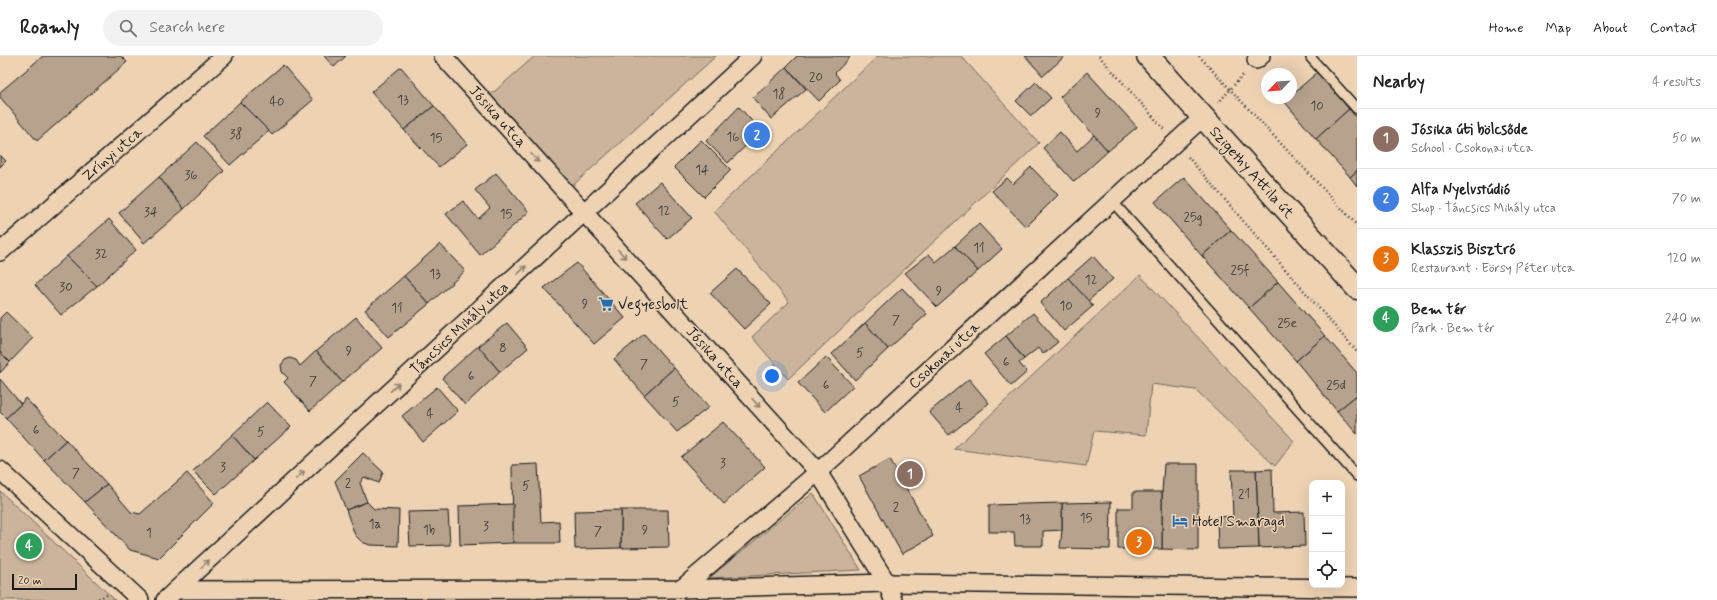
<!DOCTYPE html>
<meta charset="utf-8">
<style>
body{margin:0;font-family:Mynerve,sans-serif;background:#f2f2f2;color:#222}
.controls{position:absolute;right:12px;bottom:12px;display:grid;overflow:hidden;border-radius:8px;box-shadow:0 4px 16px #0002}
.controls button{width:36px;height:36px;display:grid;place-items:center;padding:0;border:0;border-bottom:1px solid #e0e0e0;background:#fff;color:#222;font:20px sans-serif}
.compass{position:absolute;left:1261px;top:12px;width:36px;height:36px;border-radius:50%;background:#fff;box-shadow:0 4px 16px #0002;rotate:245deg}
.scale{position:absolute;left:12px;bottom:10px;width:65px;box-sizing:border-box;padding-left:4px;border:2px solid #1c1c1c;border-top:0;font-size:11px;line-height:14px;white-space:nowrap;color:#1c1c1c;-webkit-text-stroke:3px #edd2b4;paint-order:stroke}
.you{position:absolute;left:772px;top:320px;width:14px;height:14px;margin:-10px;border:3px solid #fff;border-radius:50%;background:#1a73e8;box-shadow:0 0 0 6px #1a73e833}
.badge{display:grid;place-items:center;width:26px;height:26px;border-radius:50%;background:#111827;color:#fff;font-size:13px;font-weight:700}
.pin{position:absolute;translate:-50% -50%;border:2px solid #fff;box-shadow:0 1px 4px #0006}
.list{margin:0;padding:0;list-style:none}
h2{display:flex;justify-content:space-between;align-items:center;height:52px;margin:0;padding:0 16px;font-size:17px}
h2 small{font-size:13px;font-weight:400;color:#767676}
.list li{display:grid;grid-template-columns:26px 1fr auto;gap:12px;align-items:center;box-sizing:border-box;height:60px;padding:0 16px;border-top:1px solid #e0e0e0}
.list b{display:block;font-size:15px;white-space:nowrap}
.list p{margin:0;font-size:13px;white-space:nowrap;color:#767676}
.list em{font-size:13px;font-style:normal;color:#767676}
.icon{flex:none;width:22px;height:22px;fill:none;stroke:currentColor;stroke-width:2;stroke-linecap:round;stroke-linejoin:round}
.map{position:relative;flex:none;width:1357px;height:544px;overflow:hidden}
header{display:flex;align-items:center;gap:24px;box-sizing:border-box;height:56px;padding:0 20px;background:#fff;border-bottom:1px solid #e0e0e0}
header strong{font-size:19px}
nav{display:flex;gap:22px;margin-inline-start:auto;font-size:14px}
.search{width:280px;height:36px;background:#f2f2f2;display:flex;align-items:center;gap:10px;box-sizing:border-box;padding:0 14px;border-radius:22px;color:#767676;font-size:15px}
main{display:flex}
aside{flex:1;background:#fff}
.map>svg:first-child{display:block}
.green{fill:#cbb49b;stroke:#74685c}
.building{fill:#b6a28d;stroke:#1c1c1c}
.lines{fill:none;stroke-linecap:round;stroke-linejoin:round}
.lane-casing{stroke:#1c1c1c;stroke-width:12}
.street-casing{stroke:#1c1c1c;stroke-width:20}
.secondary-casing{stroke:#1c1c1c;stroke-width:25}
.path{stroke:#1c1c1c;stroke-width:2.5;stroke-dasharray:1 3;stroke-linecap:butt}
.lane{stroke:#edd2b4;stroke-width:9}
.street{stroke:#edd2b4;stroke-width:17}
.secondary{stroke:#edd2b4;stroke-width:22}
.oneway{stroke:#8f8070}
.labels{text-anchor:middle;stroke-width:3;stroke-linejoin:round;paint-order:stroke}
.number-label{font-size:13px;fill:#423e38}
.street-label{font-size:15px;fill:#1c1c1c;stroke:#edd2b4}
.poi-label{font-size:15px;fill:#1c1c1c;stroke:#edd2b4;text-anchor:start}
</style>
<header>
<strong>Roamly</strong>
<div class="search"><svg class="icon" aria-label="search" viewBox="0 0 24 24"><circle cx="10" cy="10" r="6"/><path d="M15 15l6 6"/></svg>Search here</div>
<nav><a>Home</a><a>Map</a><a>About</a><a>Contact</a></nav>
</header>
<main>
<div class="map">
<svg width="1357" height="544" viewBox="0 0 1357 544">
<rect width="100%" height="100%" fill="#edd2b4"/>
<filter id="ink" filterUnits="userSpaceOnUse"><feTurbulence type="fractalNoise" baseFrequency=".025" numOctaves="2"/><feDisplacementMap in="SourceGraphic" scale="8" xChannelSelector="R" yChannelSelector="G"/><feConvolveMatrix kernelMatrix="1 2 1 2 8 2 1 2 1" color-interpolation-filters="sRGB"/></filter>
<g filter="url(#ink)">
<g class="green">
<polygon points="535,0 716,0 570,132 487,42"/>
<polygon points="878,0 961,0 1039,87 788,323 752,281 789,246 714,155"/>
<polygon points="1140,219 1294,385 1275,410 1196,334 1151,328 1146,379 1094,375 1086,410 954,393"/>
<polygon points="0,435 115,544 0,544"/>
<polygon points="813,437 861,514 709,522"/>
</g>
<g class="building">
<polygon points="43,0 121,0 127,6 37,85 0,41 0,36"/>
<polygon points="324,0 346,0 334,11"/>
<polygon points="797,0 848,0 850,1 835,17 840,24 819,45 786,11"/>
<polygon points="1025,0 1065,0 1043,20"/>
<polygon points="283,9 313,44 272,79 240,46"/>
<polygon points="401,11 434,50 404,74 371,36"/>
<polygon points="786,11 806,33 771,63 753,42"/>
<polygon points="1087,16 1137,71 1108,95 1060,41"/>
<polygon points="1318,16 1349,53 1316,83 1284,45 1287,42 1291,42 1291,39"/>
<polygon points="1036,26 1051,42 1031,60 1016,45"/>
<polygon points="240,46 269,75 230,109 203,80"/>
<polygon points="434,50 467,88 439,111 404,74"/>
<polygon points="739,51 761,75 728,107 706,85"/>
<polygon points="1349,53 1357,62 1357,115 1350,121 1316,83"/>
<polygon points="1060,76 1077,95 1094,79 1108,95 1074,126 1043,92"/>
<polygon points="701,84 731,114 704,141 674,111"/>
<polygon points="197,86 224,115 184,153 159,121"/>
<polygon points="0,99 6,105 0,111"/>
<polygon points="1031,111 1058,139 1026,171 992,135 1007,122 1013,128"/>
<polygon points="1357,115 1357,130 1350,121"/>
<polygon points="496,117 529,156 480,199 446,158 463,145 478,163 490,152 475,134"/>
<polygon points="159,121 184,153 144,187 119,157"/>
<polygon points="1184,121 1231,174 1202,200 1155,146"/>
<polygon points="660,126 692,162 667,183 635,147"/>
<polygon points="109,163 136,194 97,230 67,200"/>
<polygon points="979,168 1002,193 978,215 955,190"/>
<polygon points="1231,174 1278,226 1249,252 1202,200"/>
<polygon points="440,188 465,215 429,248 404,220"/>
<polygon points="955,190 978,215 937,251 905,217 929,198 936,206"/>
<polygon points="67,200 97,230 61,259 35,229"/>
<polygon points="1093,200 1113,223 1088,245 1068,222"/>
<polygon points="577,207 625,262 594,288 544,232"/>
<polygon points="737,213 771,248 744,273 710,237"/>
<polygon points="404,220 429,248 389,281 365,254"/>
<polygon points="1068,222 1093,250 1064,275 1040,247"/>
<polygon points="1278,226 1325,280 1296,305 1249,252"/>
<polygon points="902,232 927,258 888,293 865,267"/>
<polygon points="6,256 33,282 10,306 0,296 0,262"/>
<polygon points="1033,257 1058,286 1043,298 1038,292 1024,303 1006,280"/>
<polygon points="356,261 382,292 342,326 316,295"/>
<polygon points="507,267 528,292 500,316 478,290"/>
<polygon points="865,267 888,293 855,324 832,298"/>
<polygon points="644,278 674,312 644,339 614,303"/>
<polygon points="1006,280 1024,303 1019,307 1027,316 1011,330 984,298"/>
<polygon points="1325,280 1357,317 1357,339 1337,355 1296,305"/>
<polygon points="478,290 500,316 465,349 442,322"/>
<polygon points="316,295 342,326 310,355 284,326 288,322 282,316 281,309 285,304 290,302 296,304 300,310"/>
<polygon points="0,296 10,306 0,317"/>
<polygon points="826,301 853,330 825,356 798,327"/>
<polygon points="674,312 709,351 677,376 644,339"/>
<polygon points="0,323 21,348 6,362 0,356"/>
<polygon points="969,323 989,347 949,379 929,356"/>
<polygon points="437,331 458,355 423,386 402,360"/>
<polygon points="1357,339 1357,378 1337,355"/>
<polygon points="25,342 66,384 44,404 6,362 21,348"/>
<polygon points="267,346 291,371 254,404 232,379"/>
<polygon points="723,366 765,411 724,448 681,401"/>
<polygon points="232,379 254,404 216,438 193,415"/>
<polygon points="66,384 107,428 85,446 44,404"/>
<polygon points="363,397 383,416 379,427 364,421 360,427 367,446 346,454 335,425"/>
<polygon points="890,403 933,480 902,498 859,420"/>
<polygon points="538,408 541,466 559,465 560,487 513,487 512,409"/>
<polygon points="1164,408 1198,408 1198,494 1162,493 1162,436"/>
<polygon points="1272,413 1273,457 1304,456 1305,490 1259,492 1256,414"/>
<polygon points="1231,414 1256,414 1259,492 1218,493 1217,461 1233,460"/>
<polygon points="187,417 214,447 159,502 130,494 85,446 107,428 131,456 140,458"/>
<polygon points="1133,436 1162,436 1162,493 1118,493 1118,452 1133,452"/>
<polygon points="367,446 374,453 399,454 398,490 370,489 362,486 355,479 346,454"/>
<polygon points="1111,446 1110,493 1060,492 1062,474 1062,447"/>
<polygon points="1062,447 1062,474 1043,475 1043,490 1015,490 1014,476 989,476 989,449"/>
<polygon points="513,448 513,487 460,489 459,450"/>
<polygon points="621,454 668,454 669,491 621,492"/>
<polygon points="621,454 621,492 575,493 574,455"/>
<polygon points="448,455 450,489 410,490 408,456"/>
</g>
<g class="lines">
<g class="lane-casing">
<g id="lane">
<polyline points="1311,2 1357,53"/>
<polyline points="1112,145 1357,420"/>
</g>
</g>
<g class="street-casing">
<g id="street">
<polyline points="443,0 818,416 887,527 893,544"/>
<polyline points="1256,4 1261,0"/>
<polyline points="0,196 224,0"/>
<polyline points="0,414 140,544"/>
<polyline points="681,533 818,416 1203,61"/>
<polyline points="176,534 681,533 887,527 1357,532"/>
<polyline points="165,544 753,0"/>
</g>
</g>
<g class="secondary-casing">
<polyline id="secondary" points="1148,0 1357,232"/>
</g>
<g class="path">
<polyline points="1099,0 1164,73"/>
<polyline points="1199,0 1357,169"/>
<polyline points="1218,47 1244,18"/>
<polyline points="1188,101 1357,296"/>
<polyline points="95,544 107,539"/>
</g>
<use href="#lane" class="lane"/>
<use href="#street" class="street"/>
<use href="#secondary" class="secondary"/>
</g>
<defs><path id="oneway-shaft" d="M-6 0H5M1.5-3L5.5 0L1.5 3" fill="none" stroke-width="1.6" stroke-linecap="round" stroke-linejoin="round"/></defs>
<g class="oneway">
<use href="#oneway-shaft" transform="translate(535 102) rotate(48)"/>
<use href="#oneway-shaft" transform="translate(622 198) rotate(48)"/>
<use href="#oneway-shaft" transform="translate(522 214) rotate(-43)"/>
<use href="#oneway-shaft" transform="translate(395 331) rotate(-43)"/>
<use href="#oneway-shaft" transform="translate(756 347) rotate(48)"/>
<use href="#oneway-shaft" transform="translate(300 419) rotate(-43)"/>
<use href="#oneway-shaft" transform="translate(205 508) rotate(-43)"/>
</g>
</g>
<defs>
<g id="supermarket-bare" transform="scale(1.2)"><path d="M-6-5.5h2.5l.6 2H6L4.5 2H-2.5L-4.4-4H-6ZM-1.5 3.2a1.3 1.3 0 1 0 .1 0ZM3 3.2a1.3 1.3 0 1 0 .1 0Z" fill="#1f6fb2" stroke="#edd2b4" stroke-width="2.5" paint-order="stroke"/></g>
<g id="hotel-bare" transform="scale(1.2)"><path d="M-6-4.5h1.5V1H6V5H4.5V3h-9V5H-6ZM-4 0a1.8 1.8 0 1 1 3.6 0ZM.5 0V-2.5h3Q6-2.5 6 0Z" fill="#1f6fb2" stroke="#edd2b4" stroke-width="2.5" paint-order="stroke"/></g>
</defs>
<g fill-rule="evenodd">
<use href="#supermarket-bare" x="606" y="248"/>
<use href="#hotel-bare" x="1180" y="465"/>
</g>
<g class="labels">
<g class="number-label">
<text x="816" y="25">20</text>
<text x="779" y="42">18</text>
<text x="403" y="48">13</text>
<text x="277" y="50">40</text>
<text x="1317" y="54">10</text>
<text x="1098" y="61">9</text>
<text x="236" y="82">38</text>
<text x="733" y="85">16</text>
<text x="436" y="86">15</text>
<text x="702" y="118">14</text>
<text x="191" y="123">36</text>
<text x="664" y="159">12</text>
<text x="151" y="160">34</text>
<text x="506" y="162">15</text>
<text x="1193" y="165">25g</text>
<text x="979" y="196">11</text>
<text x="101" y="202">32</text>
<text x="1240" y="218">25f</text>
<text x="435" y="222">13</text>
<text x="1091" y="228">12</text>
<text x="66" y="235">30</text>
<text x="939" y="239">9</text>
<text x="585" y="252">9</text>
<text x="1066" y="254">10</text>
<text x="397" y="256">11</text>
<text x="896" y="268">7</text>
<text x="1287" y="271">25e</text>
<text x="503" y="296">8</text>
<text x="349" y="299">9</text>
<text x="860" y="301">5</text>
<text x="1006" y="310">6</text>
<text x="644" y="312">7</text>
<text x="471" y="324">6</text>
<text x="313" y="329">7</text>
<text x="826" y="333">6</text>
<text x="1336" y="333">25d</text>
<text x="676" y="350">5</text>
<text x="959" y="356">4</text>
<text x="430" y="362">4</text>
<text x="36" y="378">6</text>
<text x="261" y="380">5</text>
<text x="723" y="411">3</text>
<text x="223" y="415">3</text>
<text x="76" y="421">7</text>
<text x="348" y="431">2</text>
<text x="526" y="434">5</text>
<text x="1244" y="442">21</text>
<text x="896" y="455">2</text>
<text x="1086" y="466">15</text>
<text x="1025" y="467">13</text>
<text x="375" y="472">1a</text>
<text x="486" y="474">3</text>
<text x="429" y="478">1b</text>
<text x="645" y="478">9</text>
<text x="598" y="479">7</text>
<text x="149" y="481">1</text>
</g>
<g class="street-label">
<text transform="translate(498 60) rotate(48)" y="5">Jósika utca</text>
<text transform="translate(112 98) rotate(-41)" y="5">Zrínyi utca</text>
<text transform="translate(1252 116) rotate(48)" y="5">Szigethy Attila út</text>
<text transform="translate(459 272) rotate(-43)" y="5">Táncsics Mihály utca</text>
<text transform="translate(944 299) rotate(-43)" y="5">Csokonai utca</text>
<text transform="translate(715 301) rotate(48)" y="5">Jósika utca</text>
</g>
<g class="poi-label">
<text x="618" y="253">Vegyesbolt</text>
<text x="1192" y="470">Hotel Smaragd</text>
</g>
</g>
</svg>
<div class="controls">
<button>+</button>
<button>−</button>
<button><svg class="icon" aria-label="locate" viewBox="0 0 24 24"><circle cx="12" cy="12" r="6"/><path d="M12 2v4M12 18v4M2 12h4M18 12h4"/></svg></button>
</div>
<svg class="compass" viewBox="-18 -18 36 36"><path d="M0-13l5 13h-10z" fill="#e53935"/><path d="M0 13l5-13h-10z" fill="#767676"/></svg>
<div class="scale">20 m</div>
<div class="you"></div>
<div class="pin badge" style="left:910px;top:418px;background:#8d6e63">1</div>
<div class="pin badge" style="left:757px;top:79px;background:#3f7fe0">2</div>
<div class="pin badge" style="left:1139px;top:486px;background:#e8710a">3</div>
<div class="pin badge" style="left:29px;top:490px;background:#2e9e5b">4</div>
</div>
<aside>
<h2>Nearby<small>4 results</small></h2>
<ul class="list">
<li><span class="badge" style="background:#8d6e63">1</span><div><b>Jósika úti bölcsőde</b><p>School · Csokonai utca</p></div><em>50 m</em></li>
<li><span class="badge" style="background:#3f7fe0">2</span><div><b>Alfa Nyelvstúdió</b><p>Shop · Táncsics Mihály utca</p></div><em>70 m</em></li>
<li><span class="badge" style="background:#e8710a">3</span><div><b>Klasszis Bisztró</b><p>Restaurant · Eörsy Péter utca</p></div><em>120 m</em></li>
<li><span class="badge" style="background:#2e9e5b">4</span><div><b>Bem tér</b><p>Park · Bem tér</p></div><em>240 m</em></li>
</ul>
</aside>
</main>
